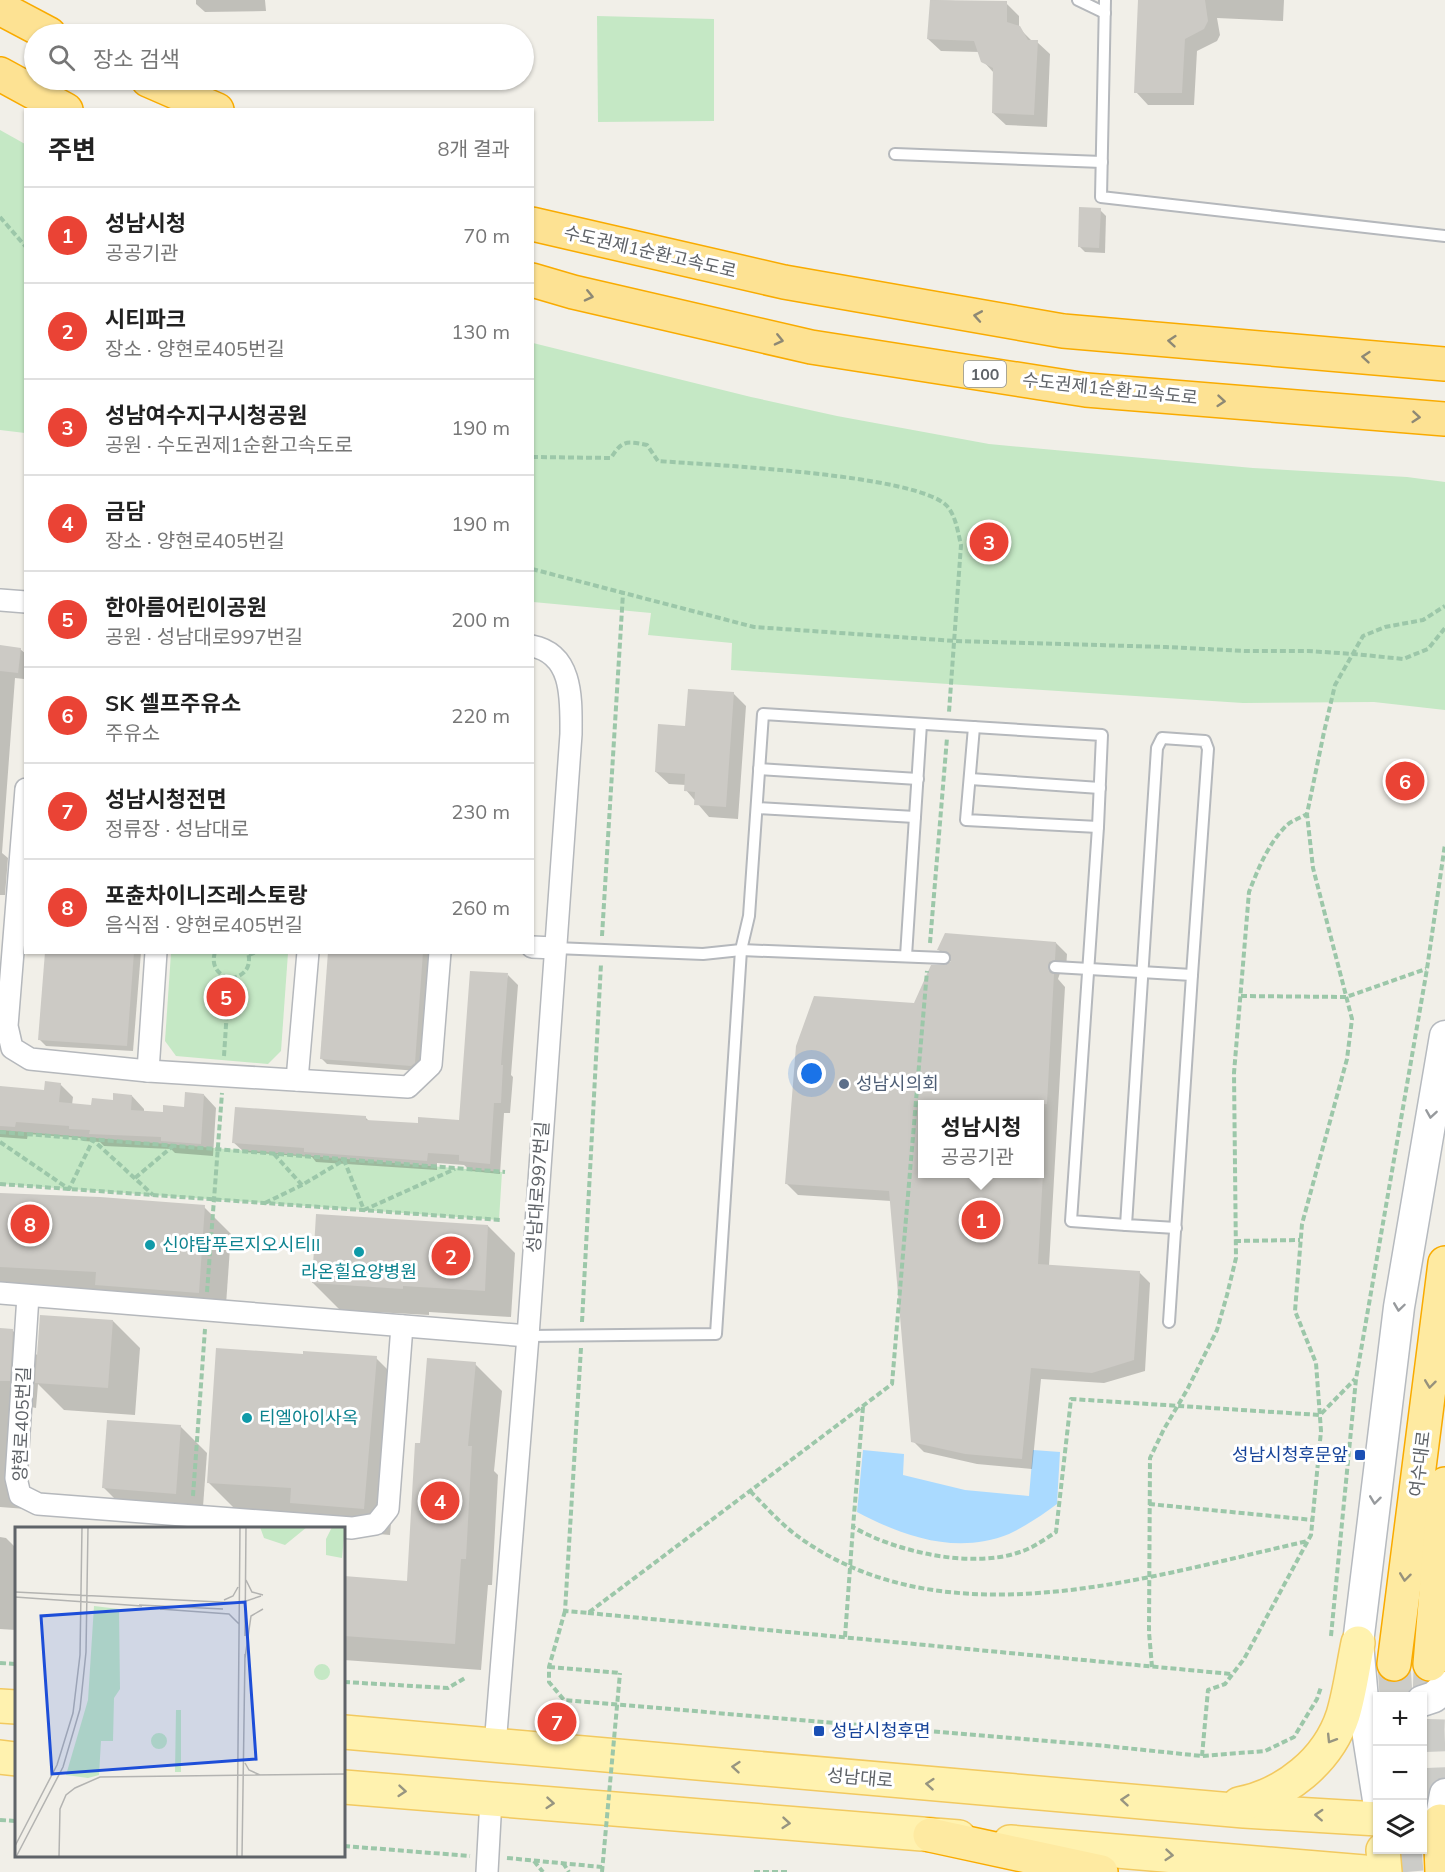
<!DOCTYPE html>
<html lang="ko">
<meta charset="utf-8">
<style>
body{margin:0;font-family:Mulish,"Noto Sans KR",sans-serif;background:#f6f6f6;color:#222}
.controls{position:absolute;right:18px;bottom:18px;display:grid;overflow:hidden;border-radius:0px;box-shadow:0 2px 4px #0004}
.controls button{width:54px;height:54px;display:grid;place-items:center;padding:0;border:0;border-bottom:2px solid #e0e0e0;background:#fff;color:#222;font:30px sans-serif}
.you{position:absolute;left:812px;top:1074px;width:21px;height:21px;margin:-15px;border:4px solid #fff;border-radius:50%;background:#1a73e8;box-shadow:0 0 0 9px #1a73e833}
.badge{display:grid;place-items:center;width:39px;height:39px;border-radius:50%;background:#ea4335;color:#fff;font-size:20px;font-weight:700}
.pin{position:absolute;translate:-50% -50%;border:3px solid #fff;box-shadow:0 2px 6px #0006}
.popup{position:absolute;left:918px;top:1100px;width:126px;height:78px;box-sizing:border-box;display:grid;place-content:center;border-radius:0px;background:#fff;filter:drop-shadow(0 2px 4px #0005);font-size:20px;white-space:nowrap;color:#767676}
.popup b{font-size:22px;color:#222}
.popup::after{content:'';position:absolute;left:50%;top:100%;margin-left:-12px;border:12px solid transparent;border-top-color:#fff}
.list{margin:0;padding:0;list-style:none}
h2{display:flex;justify-content:space-between;align-items:center;height:78px;margin:0;padding:0 24px;font-size:26px}
h2 small{font-size:20px;font-weight:400;color:#767676}
.list li{display:grid;grid-template-columns:39px 1fr auto;gap:18px;align-items:center;box-sizing:border-box;height:96px;padding:0 24px;border-top:2px solid #e0e0e0}
.list b{display:block;font-size:22px;white-space:nowrap}
.list p{margin:0;font-size:20px;white-space:nowrap;color:#767676}
.list em{font-size:20px;font-style:normal;color:#767676}
.icon{flex:none;width:33px;height:33px;fill:none;stroke:currentColor;stroke-width:2;stroke-linecap:round;stroke-linejoin:round}
.map{position:relative;flex:none;width:1445px;height:1872px;overflow:hidden}
.search{position:absolute;background:#fff;box-shadow:0 2px 4px #0004;left:24px;top:24px;width:510px;height:66px;display:flex;align-items:center;gap:15px;box-sizing:border-box;padding:0 21px;border-radius:33px;color:#767676;font-size:22px}
.panel{position:absolute;background:#fff;box-shadow:0 2px 4px #0004;left:24px;top:108px;width:510px;height:846px;border-radius:0px}
.map>svg:first-child{display:block}
.green{fill:#c5e8c5}
.water{fill:#aadaff}
.shadow{fill:#0003;fill-rule:evenodd}
.building{fill:#cccac5}
.lines{fill:none;stroke-linecap:round;stroke-linejoin:round}
.trunk-tunnel{stroke:#ccccc8;stroke-width:33;stroke-dasharray:33 16;stroke-linecap:butt}
.service-casing{stroke:#b5b8bc;stroke-width:14}
.minor-casing{stroke:#b5b8bc;stroke-width:24}
.secondary-casing{stroke:#b6babf;stroke-width:33}
.primary-casing{stroke:#f2c960;stroke-width:36}
.trunk-casing{stroke:#f9ab00;stroke-width:36}
.motorway-casing{stroke:#f9ab00;stroke-width:36}
.path{stroke:#9cc7a9;stroke-width:4;stroke-dasharray:6 3;stroke-linecap:butt}
.service{stroke:#fff;stroke-width:10}
.minor{stroke:#fff;stroke-width:21}
.secondary{stroke:#fff;stroke-width:30}
.primary{stroke:#fff2af;stroke-width:33}
.trunk{stroke:#feeaa1;stroke-width:33}
.motorway{stroke:#fde293;stroke-width:33}
.path-bridge{stroke:#9cc7a9;stroke-width:4;stroke-dasharray:6 3;stroke-linecap:butt}
.oneway{stroke:#8e8975}
.oneway2{stroke:#979a9d}
.oneway3{stroke:#97927c}
.oneway4{stroke:#979581}
.service-dot{fill:#5c6f8a;stroke:#fff;stroke-width:2}
.culture-dot{fill:#0f9aa8;stroke:#fff;stroke-width:2}
.transit-dot{fill:#1a4fb4;stroke:#fff;stroke-width:2}
.labels{text-anchor:middle;stroke-width:6;stroke-linejoin:round;paint-order:stroke}
.shield{fill:#fff;stroke:#8f9295;stroke-width:1.5}
.shield-label{font-size:16px;font-weight:bold;fill:#5f6368}
.street-label{font-size:18px;fill:#5f6368;stroke:#fff}
.service-label{font-size:18px;fill:#4e5e75;stroke:#fff;text-anchor:start}
.culture-label{font-size:18px;fill:#0d838f;stroke:#fff;text-anchor:start}
.transit-label{font-size:18px;fill:#164399;stroke:#fff;text-anchor:end}
.inset-road{fill:none;stroke:#b3b3b1;stroke-width:1.5}
.view{fill:#1d4ed8;fill-opacity:0.15;stroke:#1d4ed8;stroke-width:3}
.inset-edge{fill:none;stroke:#5f6368;stroke-width:3}
</style>
<div class="map">
<svg width="1445" height="1872" viewBox="0 0 1445 1872">
<rect width="100%" height="100%" fill="#f1efe8"/>
<g class="green">
<polygon points="597,16 714,19 714,121 598,122"/>
<polygon points="0,130 25,144 25,433 0,430"/>
<polygon points="533,343 751,397 837,416 989,444 1253,468 1407,477 1445,482 1445,710 1374,702 1243,703 731,670 732,643 648,635 651,613 533,602"/>
<polygon points="171,953 288,953 281,1051 268,1064 176,1056 165,1041"/>
<polygon points="0,1130 502,1172 499,1220 0,1184"/>
</g>
<path class="water" d="M 863,1450 L 904,1454 L 903,1475 L 965,1490 L 1029,1496 L 1033,1450 L 1060,1452 L 1057,1504 C 1042,1515 1026,1526 1009,1534 C 957,1555 904,1537 857,1512 Z"/>
<g class="shadow">
<polygon points="196,0 265,0 266,11 205,12 196,4"/>
<polygon points="931,0 1006,3 1019,16 1019,28 1032,41 1037,42 1050,54 1047,127 1006,125 993,113 994,73 983,61 980,52 941,51 928,39"/>
<polygon points="1140,0 1284,0 1283,21 1217,18 1220,35 1217,41 1197,51 1194,105 1148,105 1136,92"/>
<polygon points="1100,210 1106,216 1105,253 1085,252 1079,246"/>
<polygon points="0,647 20,649 26,654 24,679 15,678 2,853 8,858 5,895 0,895"/>
<polygon points="733,693 746,706 738,819 709,817 686,790 686,785 669,784 656,772"/>
<path d="M 1056,943 L 1067,954 L 1066,970 L 1060,973 L 1058,979 L 1065,987 L 1049,1266 L 1139,1272 L 1150,1283 L 1145,1371 L 1104,1383 L 1041,1379 L 1032,1469 L 977,1464 L 924,1452 L 913,1441 L 891,1201 L 798,1195 L 787,1184 L 915,1005 L 945,967 L 954,961 L 950,961 L 939,950 ZM 922,1104 L 1040,1104 L 1040,1174 L 922,1174 Z"/>
<polygon points="46,952 141,952 133,1051 46,1046 40,1040"/>
<polygon points="330,952 430,952 420,1069 418,1071 327,1064 321,1058"/>
<polygon points="508,975 518,985 511,1075 513,1077 510,1113 504,1113 500,1174 471,1171 464,1165 437,1163 437,1170 316,1162 312,1157 244,1152 233,1142 366,1118 370,1122 419,1125 460,1122"/>
<polygon points="60,1084 73,1097 72,1105 93,1106 132,1096 144,1109 144,1112 164,1113 185,1108 204,1095 216,1108 213,1156 175,1153 171,1149 104,1146 100,1142 83,1141 80,1138 28,1134 27,1139 0,1137 0,1093 46,1091"/>
<polygon points="0,1194 204,1207 231,1234 225,1319 0,1292"/>
<polygon points="488,1226 515,1253 511,1317 429,1312 429,1315 340,1310 313,1283"/>
<polygon points="113,1321 140,1348 135,1415 64,1410 38,1384 36,1408 31,1407 26,1509 0,1507 0,1330 12,1330 38,1356"/>
<polygon points="376,1358 403,1385 390,1535 344,1531 236,1510 209,1483"/>
<polygon points="475,1364 502,1391 494,1471 498,1475 492,1585 488,1585 481,1670 344,1660 344,1578 409,1583 421,1445"/>
<polygon points="180,1426 207,1453 202,1520 131,1515 104,1488"/>
<polygon points="0,1537 6,1538 16,1548 16,1630 0,1629"/>
</g>
<g class="building">
<polygon points="930,0 1007,1 1007,22 1020,26 1028,40 1038,40 1034,115 992,113 993,68 981,62 974,41 927,39"/>
<polygon points="1138,0 1205,0 1208,21 1204,29 1185,39 1182,93 1134,93"/>
<polygon points="1079,207 1101,208 1099,248 1078,247"/>
<polygon points="0,645 21,648 18,673 0,671"/>
<polygon points="688,689 734,692 726,807 694,805 695,792 684,791 685,774 655,772 658,724 685,726"/>
<polygon points="945,933 1056,942 1055,960 1049,962 1048,967 1050,973 1054,974 1047,1104 922,1104 922,1173 1043,1173 1038,1264 1140,1271 1134,1360 1092,1373 1031,1368 1022,1459 965,1454 911,1442 889,1191 785,1184 796,1046 814,996 914,1003 931,965 944,965 951,961 951,955 948,952 937,950"/>
<polygon points="45,952 134,952 127,1046 38,1040"/>
<polygon points="328,952 423,952 415,1063 411,1066 320,1059"/>
<polygon points="470,971 508,973 501,1065 503,1065 501,1103 494,1103 490,1164 459,1161 459,1155 428,1153 427,1161 304,1152 304,1148 232,1143 235,1107 366,1116 366,1120 418,1123 418,1117 459,1120"/>
<polygon points="45,1081 61,1083 59,1102 91,1105 92,1098 113,1100 113,1093 132,1095 131,1110 163,1112 163,1105 184,1107 185,1092 204,1094 201,1144 161,1141 161,1137 89,1134 90,1130 69,1129 69,1126 16,1122 15,1127 0,1126 0,1086 44,1090"/>
<polygon points="0,1193 100,1197 205,1205 199,1293 95,1285 96,1272 0,1267"/>
<polygon points="316,1214 488,1225 485,1291 403,1286 403,1289 312,1283"/>
<polygon points="40,1315 113,1320 108,1388 35,1383"/>
<polygon points="0,1328 13,1329 10,1381 0,1381"/>
<polygon points="216,1348 303,1354 303,1351 377,1356 364,1509 290,1503 291,1488 207,1483"/>
<polygon points="427,1358 476,1362 468,1446 472,1446 466,1559 461,1559 455,1644 344,1636 344,1576 407,1581 415,1443 420,1443"/>
<polygon points="107,1420 181,1425 176,1494 102,1488"/>
</g>
<g class="lines">
<g class="trunk-tunnel">
<polyline points="1394,1664 1396,1696"/>
<polyline points="1430,1670 1428,1730 1432,1837"/>
<polyline points="1405,1850 1407,1872"/>
</g>
<g class="service-casing">
<g id="service">
<polyline points="1078,0 1105,13"/>
<polyline points="1105,0 1101,197 1445,236"/>
<polyline points="895,154 1102,162"/>
<polyline points="974,727 966,820 1098,827"/>
<polyline points="759,769 918,779"/>
<polyline points="970,779 1100,788"/>
<polyline points="757,808 915,817"/>
<polyline points="555,948 703,954 741,950 944,958"/>
<polyline points="906,956 921,724"/>
<polyline points="1055,967 1192,975 1169,1322"/>
<polyline points="1176,1228 1126,1225 1157,748 1162,738 1205,741 1208,749 1192,975"/>
<polyline points="528,1336 716,1334 741,950 749,916 763,714 1102,735 1098,827 1071,1221 1126,1225"/>
</g>
</g>
<g class="minor-casing">
<g id="minor">
<polyline points="0,600 26,602"/>
<polyline points="26,789 7,1026 12,1048 30,1059 148,1071 408,1087 431,1065 440,952"/>
<polyline points="532,947 555,948"/>
<polyline points="148,1071 156,952"/>
<polyline points="297,1080 308,952"/>
<polyline points="0,1293 528,1336"/>
<polyline points="28,1296 16,1478 20,1495 38,1504 352,1528 376,1524 388,1509 402,1326"/>
<path d="M 495,1746 L 528,1336 L 571,734 C 571,701 574,654 532,646"/>
<polyline points="487,1872 491,1799"/>
</g>
</g>
<g class="secondary-casing">
<g id="secondary">
<polyline points="1422,1701 1434,1697 1445,1687"/>
<polyline points="1378,1800 1364,1711 1358,1643 1399,1307 1445,1036"/>
<polyline points="1440,1821 1445,1794"/>
</g>
</g>
<g class="primary-casing">
<g id="primary">
<polyline points="0,1706 16,1707"/>
<polyline points="344,1732 1244,1811 1378,1819"/>
<polyline points="0,1757 16,1759"/>
<polyline points="344,1787 959,1837"/>
<path d="M 1239,1804 C 1285,1795 1328,1761 1343,1715 C 1350,1692 1353,1667 1358,1643"/>
<polyline points="1010,1842 1364,1872"/>
<polyline points="1383,1850 1385,1872"/>
</g>
</g>
<g class="trunk-casing">
<g id="trunk">
<polyline points="1394,1664 1445,1263"/>
<polyline points="1430,1664 1445,1484"/>
<polyline points="1440,1821 1442,1872"/>
<polyline points="930,1835 1101,1872"/>
</g>
</g>
<g class="motorway-casing">
<g id="motorway">
<polyline points="0,8 49,34"/>
<polyline points="0,74 66,110"/>
<polyline points="148,80 217,110"/>
<polyline points="532,224 784,282 1063,331 1445,364"/>
<polyline points="532,280 573,292 811,347 1086,390 1445,419"/>
</g>
</g>
<g class="path">
<polyline points="0,217 26,247"/>
<path d="M 532,457 L 611,458 C 622,440 627,441 647,445 L 658,461 C 709,465 917,474 947,506 C 956,516 958,533 961,545 L 949,712"/>
<polyline points="532,569 754,627 955,641 1166,647 1246,651 1308,651 1354,654 1403,659 1428,649 1445,628"/>
<polyline points="602,936 623,593"/>
<polyline points="930,943 947,738"/>
<path d="M 215,952 C 211,966 217,973 229,979 C 244,976 252,968 248,952"/>
<polyline points="249,955 256,952"/>
<polyline points="1241,996 1346,997 1426,969"/>
<polyline points="224,1056 229,979"/>
<polyline points="0,1132 505,1172"/>
<polyline points="0,1142 69,1189 93,1140 153,1195"/>
<polyline points="274,1154 302,1185 344,1160 364,1210 455,1169"/>
<polyline points="135,1178 173,1146"/>
<polyline points="0,1184 501,1220"/>
<polyline points="265,1203 302,1185"/>
<polyline points="1235,1241 1300,1240"/>
<polyline points="207,1292 222,1093"/>
<polyline points="582,1322 601,964"/>
<polyline points="581,1348 565,1611 588,1613 892,1384 927,971"/>
<path d="M 863,1407 L 853,1527 C 896,1552 972,1569 1020,1552 C 1033,1548 1045,1539 1056,1532 L 1071,1399 L 1320,1415 L 1355,1379"/>
<path d="M 750,1491 C 765,1506 779,1522 796,1535 C 944,1644 1146,1577 1308,1541"/>
<polyline points="193,1496 205,1329"/>
<polyline points="1149,1504 1313,1520"/>
<polyline points="565,1611 549,1667 549,1682 564,1700 1106,1746 1202,1756 1265,1751 1294,1737 1317,1699 1321,1687"/>
<polyline points="588,1613 1231,1674"/>
<polyline points="1331,1636 1356,1379 1427,969 1445,844"/>
<polyline points="845,1637 853,1527"/>
<polyline points="0,1663 16,1664"/>
<polyline points="549,1667 620,1673"/>
<path d="M 1152,1667 L 1149,1632 L 1150,1458 L 1164,1429 L 1187,1390 L 1217,1330 L 1227,1295 L 1236,1258 L 1234,1073 L 1249,892 C 1258,869 1268,844 1286,826 C 1291,821 1300,818 1307,814"/>
<polyline points="344,1682 448,1688 465,1678"/>
<polyline points="1202,1756 1208,1690 1225,1684 1244,1659 1311,1535 1321,1431 1316,1363 1295,1311 1302,1224 1347,1059 1352,1019 1313,868 1307,814 1324,732 1335,685 1363,636 1385,627 1423,620 1445,606"/>
<polyline points="0,1820 16,1821"/>
<polyline points="344,1846 470,1856"/>
<polyline points="507,1858 602,1867"/>
<polyline points="534,1861 543,1872"/>
<polyline points="563,1863 569,1872"/>
<polyline points="754,1872 790,1872"/>
</g>
<use href="#service" class="service"/>
<use href="#minor" class="minor"/>
<use href="#secondary" class="secondary"/>
<use href="#primary" class="primary"/>
<use href="#trunk" class="trunk"/>
<use href="#motorway" class="motorway"/>
<polyline class="path-bridge" points="602,1872 620,1673"/>
</g>
<defs><path id="oneway-chevron" d="M-2-3.5L2.5 0L-2 3.5" fill="none" stroke-width="1.6" stroke-linecap="round" stroke-linejoin="round" transform="scale(1.5)"/></defs>
<g class="oneway">
<use href="#oneway-chevron" transform="translate(589 296) rotate(13)"/>
<use href="#oneway-chevron" transform="translate(978 316) rotate(-170)"/>
<use href="#oneway-chevron" transform="translate(779 340) rotate(13)"/>
<use href="#oneway-chevron" transform="translate(1172 341) rotate(-175)"/>
<use href="#oneway-chevron" transform="translate(1366 357) rotate(-175)"/>
<use href="#oneway-chevron" transform="translate(1221 401) rotate(5)"/>
<use href="#oneway-chevron" transform="translate(1416 417) rotate(5)"/>
</g>
<g class="oneway2">
<use href="#oneway-chevron" transform="translate(1431 1114) rotate(99)"/>
<use href="#oneway-chevron" transform="translate(1399 1307) rotate(98)"/>
<use href="#oneway-chevron" transform="translate(1375 1500) rotate(97)"/>
</g>
<g class="oneway3">
<use href="#oneway-chevron" transform="translate(1430 1384) rotate(97)"/>
<use href="#oneway-chevron" transform="translate(1405 1577) rotate(97)"/>
</g>
<g class="oneway4">
<use href="#oneway-chevron" transform="translate(1331 1739) rotate(122)"/>
<use href="#oneway-chevron" transform="translate(736 1767) rotate(-175)"/>
<use href="#oneway-chevron" transform="translate(930 1784) rotate(-175)"/>
<use href="#oneway-chevron" transform="translate(402 1791) rotate(5)"/>
<use href="#oneway-chevron" transform="translate(1125 1800) rotate(-175)"/>
<use href="#oneway-chevron" transform="translate(550 1803) rotate(5)"/>
<use href="#oneway-chevron" transform="translate(1319 1815) rotate(-177)"/>
<use href="#oneway-chevron" transform="translate(786 1823) rotate(5)"/>
<use href="#oneway-chevron" transform="translate(1169 1855) rotate(5)"/>
</g>
<circle class="service-dot" cx="844" cy="1084" r="6"/>
<g class="culture-dot">
<circle cx="150" cy="1245" r="6"/>
<circle cx="359" cy="1252" r="6"/>
<circle cx="247" cy="1418" r="6"/>
</g>
<g class="transit-dot">
<rect x="1354" y="1449" width="12" height="12" rx="3"/>
<rect x="813" y="1725" width="12" height="12" rx="3"/>
</g>
<g class="labels">
<rect class="shield" x="964" y="361" width="42" height="26" rx="4.5"/>
<g class="shield-label">
<text x="985" y="380">100</text>
</g>
<g class="street-label">
<text transform="translate(650 252) rotate(13)" y="6">수도권제1순환고속도로</text>
<text transform="translate(1110 389) rotate(6)" y="6">수도권제1순환고속도로</text>
<text transform="translate(538 1187) rotate(-86)" y="6">성남대로997번길</text>
<text transform="translate(22 1424) rotate(-88)" y="6">양현로405번길</text>
<text transform="translate(1420 1464) rotate(-83)" y="6">여수대로</text>
<text transform="translate(860 1778) rotate(5)" y="6">성남대로</text>
</g>
<g class="service-label">
<text x="856" y="1090">성남시의회</text>
</g>
<g class="culture-label">
<text x="162" y="1251">신야탑푸르지오시티II</text>
<text x="359" y="1278" text-anchor="middle">라온힐요양병원</text>
<text x="259" y="1424">티엘아이사옥</text>
</g>
<g class="transit-label">
<text x="1348" y="1461">성남시청후문앞</text>
<text x="831" y="1737" text-anchor="start">성남시청후면</text>
</g>
</g>
<g transform="translate(15 1527)">
<rect width="330" height="330" fill="#f1efe8"/>
<path d="M 292,0 L 270,18 L 249,11 L 245,0 ZM 317,0 L 330,0 L 327,31 L 311,28 L 311,12 ZM 79,79 L 104,82 L 105,162 L 99,171 L 98,214 L 86,214 L 84,248 L 73,251 L 51,248 L 73,173 ZM299 145a8 8 0 1 1 16 0a8 8 0 1 1-16 0ZM 161,183 L 166,183 L 166,245 L 160,245 ZM136 214a8 8 0 1 1 16 0a8 8 0 1 1-16 0Z" fill="#c5e8c5"/>
<path class="inset-road" d="M 231,53 L 237,65 L 248,68M 0,65 L 225,76M 0,70 L 127,79M 209,73 L 218,69 L 223,60M 225,76 L 246,69M 124,78 L 208,82M 145,82 L 214,87 L 224,97M 230,109 L 231,0M 230,131 L 236,89 L 248,82M 230,236 L 234,243 L 245,248M 0,319 L 42,238 L 58,186 L 65,128 L 67,0M 1,330 L 48,240 L 65,182 L 71,125 L 73,0M 44,330 L 45,282 L 51,268 L 60,261 L 85,250 L 330,247M 222,330 L 225,0M 227,330 L 230,127"/>
<path class="view" d="M 230,75 L 241,232 L 37,247 L 26,89 Z"/>
<rect width="330" height="330" class="inset-edge"/>
</g>
</svg>
<div class="controls">
<button>+</button>
<button>−</button>
<button><svg class="icon" aria-label="layers" viewBox="0 0 24 24"><path d="M12 4l9 5-9 5-9-5zM3 14l9 5 9-5"/></svg></button>
</div>
<div class="you"></div>
<div class="pin badge" style="left:981px;top:1220px">1</div>
<div class="popup"><b>성남시청</b>공공기관</div>
<div class="pin badge" style="left:451px;top:1256px">2</div>
<div class="pin badge" style="left:989px;top:542px">3</div>
<div class="pin badge" style="left:440px;top:1501px">4</div>
<div class="pin badge" style="left:226px;top:997px">5</div>
<div class="pin badge" style="left:1405px;top:781px">6</div>
<div class="pin badge" style="left:557px;top:1722px">7</div>
<div class="pin badge" style="left:30px;top:1224px">8</div>
<div class="search"><svg class="icon" aria-label="search" viewBox="0 0 24 24"><circle cx="10" cy="10" r="6"/><path d="M15 15l6 6"/></svg>장소 검색</div>
<section class="panel">
<h2>주변<small>8개 결과</small></h2>
<ul class="list">
<li><span class="badge">1</span><div><b>성남시청</b><p>공공기관</p></div><em>70 m</em></li>
<li><span class="badge">2</span><div><b>시티파크</b><p>장소 · 양현로405번길</p></div><em>130 m</em></li>
<li><span class="badge">3</span><div><b>성남여수지구시청공원</b><p>공원 · 수도권제1순환고속도로</p></div><em>190 m</em></li>
<li><span class="badge">4</span><div><b>금담</b><p>장소 · 양현로405번길</p></div><em>190 m</em></li>
<li><span class="badge">5</span><div><b>한아름어린이공원</b><p>공원 · 성남대로997번길</p></div><em>200 m</em></li>
<li><span class="badge">6</span><div><b>SK 셀프주유소</b><p>주유소</p></div><em>220 m</em></li>
<li><span class="badge">7</span><div><b>성남시청전면</b><p>정류장 · 성남대로</p></div><em>230 m</em></li>
<li><span class="badge">8</span><div><b>포츈차이니즈레스토랑</b><p>음식점 · 양현로405번길</p></div><em>260 m</em></li>
</ul>
</section>
</div>
